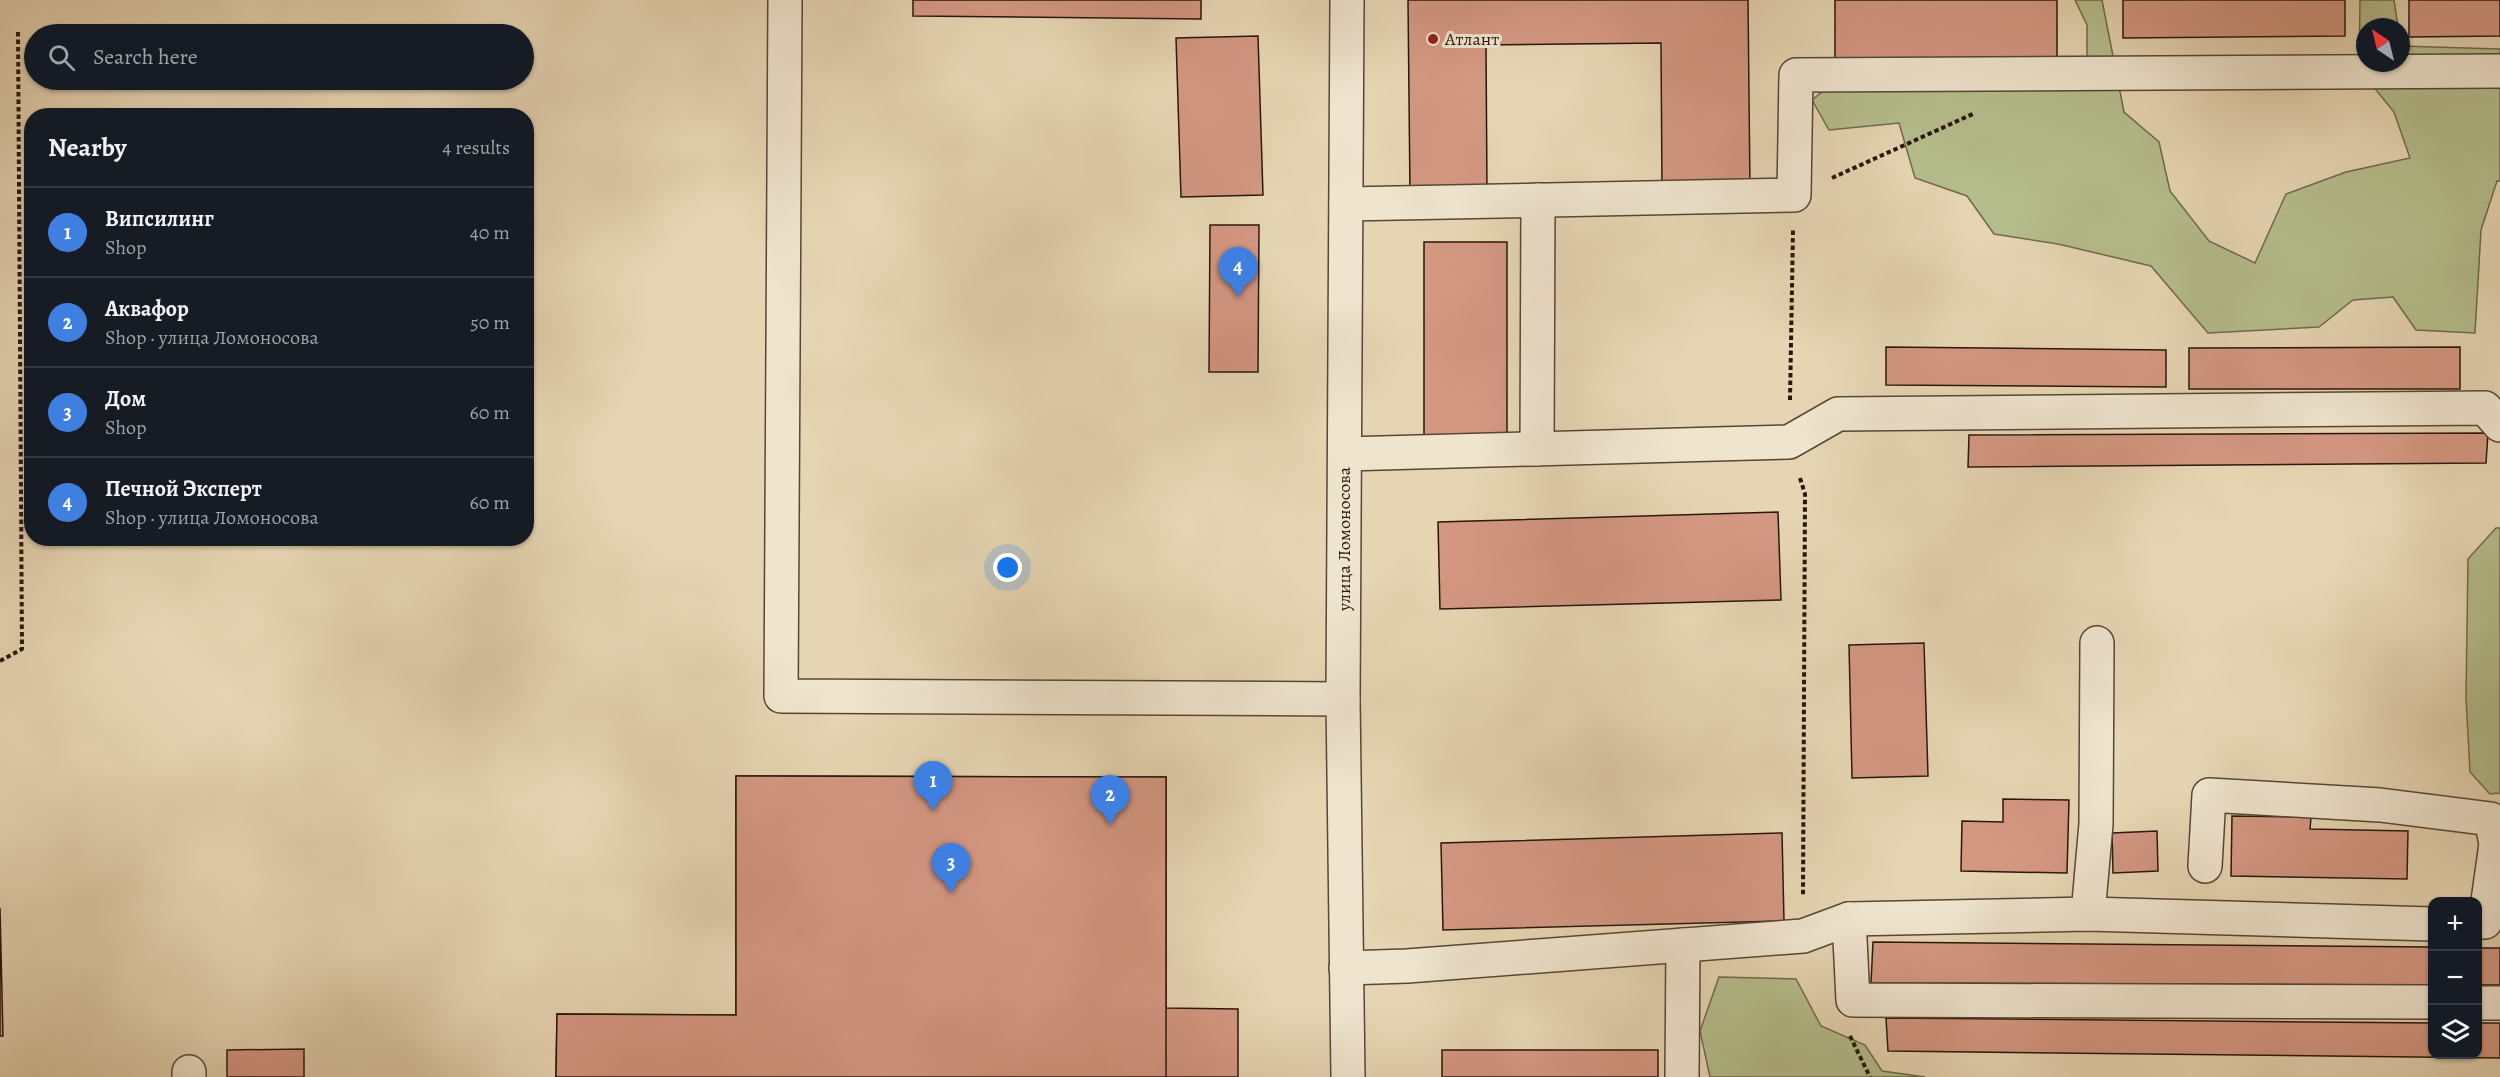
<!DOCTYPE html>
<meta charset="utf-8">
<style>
body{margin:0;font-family:Alegreya,serif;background:#242831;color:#f1f3f6}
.controls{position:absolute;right:18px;bottom:18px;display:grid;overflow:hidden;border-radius:12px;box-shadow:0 2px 4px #0004}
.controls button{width:54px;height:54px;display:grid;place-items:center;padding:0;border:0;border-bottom:2px solid #363941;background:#171b24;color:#f1f3f6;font:30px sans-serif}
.compass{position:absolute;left:2356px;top:18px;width:54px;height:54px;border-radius:50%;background:#171b24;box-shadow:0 2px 4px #0004;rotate:325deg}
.you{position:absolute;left:1008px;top:568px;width:21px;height:21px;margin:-15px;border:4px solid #fff;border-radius:50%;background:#1a73e8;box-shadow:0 0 0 9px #1a73e833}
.badge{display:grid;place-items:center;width:39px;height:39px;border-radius:50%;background:#ea580c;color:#fff;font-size:20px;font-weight:700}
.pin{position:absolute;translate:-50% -50px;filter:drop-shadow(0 2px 3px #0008)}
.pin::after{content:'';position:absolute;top:32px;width:21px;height:18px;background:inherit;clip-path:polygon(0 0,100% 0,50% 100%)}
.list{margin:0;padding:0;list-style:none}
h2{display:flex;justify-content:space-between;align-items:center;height:78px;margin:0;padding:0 24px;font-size:26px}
h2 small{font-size:20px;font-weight:400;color:#9ea1a6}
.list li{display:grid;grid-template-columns:39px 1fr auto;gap:18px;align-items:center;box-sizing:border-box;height:90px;padding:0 24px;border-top:2px solid #363941}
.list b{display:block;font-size:22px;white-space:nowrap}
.list p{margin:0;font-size:20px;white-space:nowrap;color:#9ea1a6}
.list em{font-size:20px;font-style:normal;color:#9ea1a6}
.icon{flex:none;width:33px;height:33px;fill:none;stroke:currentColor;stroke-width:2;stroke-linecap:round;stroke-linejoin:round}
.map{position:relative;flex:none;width:2500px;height:1077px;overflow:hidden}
.search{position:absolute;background:#171b24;box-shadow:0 2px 4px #0004;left:24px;top:24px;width:510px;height:66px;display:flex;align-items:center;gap:15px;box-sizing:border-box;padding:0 21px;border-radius:33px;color:#9ea1a6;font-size:22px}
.panel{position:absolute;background:#171b24;box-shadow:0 2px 4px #0004;left:24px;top:108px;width:510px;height:438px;border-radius:24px}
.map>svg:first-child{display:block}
.green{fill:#b5bd8c;stroke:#6f6a4c;stroke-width:1.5}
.building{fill:#d49782;stroke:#29170d;stroke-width:1.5}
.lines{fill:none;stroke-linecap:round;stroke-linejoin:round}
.minor-casing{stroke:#584636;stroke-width:36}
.path{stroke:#29170d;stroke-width:4;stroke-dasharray:4.5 3;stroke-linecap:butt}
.minor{stroke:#efe4ce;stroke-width:33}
.poi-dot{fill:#8f2418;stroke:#efe4ce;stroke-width:2}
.labels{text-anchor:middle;stroke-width:6;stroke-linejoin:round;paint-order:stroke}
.poi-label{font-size:18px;fill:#29170d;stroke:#efe4ce;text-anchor:start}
.street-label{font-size:18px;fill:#29170d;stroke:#efe4ce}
</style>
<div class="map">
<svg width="2500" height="1077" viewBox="0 0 2500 1077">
<rect width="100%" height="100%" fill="#e6d5b3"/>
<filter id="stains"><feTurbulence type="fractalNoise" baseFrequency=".00333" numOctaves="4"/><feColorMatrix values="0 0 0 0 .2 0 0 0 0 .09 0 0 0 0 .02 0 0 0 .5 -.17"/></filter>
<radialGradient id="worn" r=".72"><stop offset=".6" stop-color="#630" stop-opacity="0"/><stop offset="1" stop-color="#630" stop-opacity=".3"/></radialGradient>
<g class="green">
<polygon points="2075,0 2102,0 2124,112 2159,142 2170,191 2209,241 2255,263 2286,194 2346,172 2410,158 2394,112 2359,69 2360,0 2394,0 2398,27 2365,27 2365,63 2401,63 2401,46 2500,49 2500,181 2497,181 2481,230 2475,333 2416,330 2393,297 2353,300 2319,327 2208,333 2151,266 2058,244 1994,234 1967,196 1915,178 1899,123 1829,130 1812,100 1832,84 2087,72 2087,25"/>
<polygon points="2496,528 2500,528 2500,793 2490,794 2470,772 2466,697 2468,559"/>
<polygon points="1719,977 1796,979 1821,1026 1865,1045 1882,1071 1925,1077 1710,1077 1700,1031"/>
</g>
<g class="building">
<polygon points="913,0 1201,0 1201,19 913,16"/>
<polygon points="1408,0 1748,0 1750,189 1662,190 1661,43 1486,45 1487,192 1410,193"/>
<polygon points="1835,0 2057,0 2057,60 1835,62"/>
<polygon points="2123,0 2345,0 2345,36 2123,38"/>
<polygon points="2409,0 2500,0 2500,36 2409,37"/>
<polygon points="1258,36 1263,195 1181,197 1176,38"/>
<polygon points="1210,225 1259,225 1258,372 1209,372"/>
<rect x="1424" y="242" width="83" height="199"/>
<polygon points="1886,347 2166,350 2166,387 1886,385"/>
<polygon points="2460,347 2460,389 2189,389 2189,348"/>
<polygon points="2488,433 2486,463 1968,467 1969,435"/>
<polygon points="1778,512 1781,600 1440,609 1438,522"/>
<polygon points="1924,643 1928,776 1852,778 1849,645"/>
<polygon points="736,776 1166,777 1166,1008 1238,1009 1238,1077 556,1077 557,1014 736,1015"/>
<polygon points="736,776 1166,777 1166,1077 556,1077 557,1014 736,1015"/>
<polygon points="2003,799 2069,800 2067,873 1961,871 1962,821 2003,822"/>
<polygon points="2232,816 2311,817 2310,829 2408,831 2407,879 2231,876"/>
<polygon points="2157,831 2158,871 2113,873 2112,833"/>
<polygon points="1782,833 1784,921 1443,930 1441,843"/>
<polygon points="0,908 3,1036 0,1036"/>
<polygon points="1873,942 2432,947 2432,985 1871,983"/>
<rect x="2478" y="948" width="22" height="37"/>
<polygon points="1886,1018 2432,1023 2432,1054 2478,1054 2478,1023 2500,1023 2500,1058 1888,1051"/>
<polygon points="304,1049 304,1077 227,1077 227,1050"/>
<rect x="1442" y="1050" width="216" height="27"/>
</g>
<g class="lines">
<g class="minor-casing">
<g id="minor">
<polyline points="785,0 781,696 1343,699"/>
<polyline points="1347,0 1343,699 1348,1077"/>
<polyline points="1346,204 1794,195 1796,75 2500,71"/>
<polyline points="1537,449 1538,200"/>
<polyline points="1345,454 1789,442 1838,414 2485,408 2500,425"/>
<polyline points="2205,866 2209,795 2380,805 2491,819 2496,844 2485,922 2478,922"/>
<polyline points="2088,914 2096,824 2097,643"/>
<polyline points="1849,919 1853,1000 2432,1002"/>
<polyline points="1346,968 1407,966 1803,936 1849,919 2088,914 2432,924"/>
<polyline points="2478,1003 2499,1003"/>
<polyline points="189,1072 189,1077"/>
<polyline points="1682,1077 1683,945"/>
</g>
</g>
<g class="path">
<polyline points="1832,178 1975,113"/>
<polyline points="1790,400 1793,230"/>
<polyline points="1800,478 1805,494 1803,895"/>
<polyline points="0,661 22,649 18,30"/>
<polyline points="1850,1036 1870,1077"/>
</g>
<use href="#minor" class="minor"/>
</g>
<circle class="poi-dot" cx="1433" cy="39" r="6"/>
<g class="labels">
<g class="poi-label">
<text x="1445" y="45">Атлант</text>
</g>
<g class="street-label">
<text transform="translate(1344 539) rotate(-90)" y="6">улица Ломоносова</text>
</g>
</g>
<rect width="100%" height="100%" filter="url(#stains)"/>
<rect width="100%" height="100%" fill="url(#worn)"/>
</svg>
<div class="controls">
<button>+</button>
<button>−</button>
<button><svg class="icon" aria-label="layers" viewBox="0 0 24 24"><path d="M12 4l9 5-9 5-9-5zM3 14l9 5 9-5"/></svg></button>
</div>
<svg class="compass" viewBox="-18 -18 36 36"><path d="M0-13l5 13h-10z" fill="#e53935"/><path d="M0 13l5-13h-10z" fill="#9ea1a6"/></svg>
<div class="you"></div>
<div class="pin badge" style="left:933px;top:811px;background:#3f7fe0">1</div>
<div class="pin badge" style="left:1110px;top:825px;background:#3f7fe0">2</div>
<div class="pin badge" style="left:951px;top:893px;background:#3f7fe0">3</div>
<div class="pin badge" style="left:1238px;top:297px;background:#3f7fe0">4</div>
<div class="search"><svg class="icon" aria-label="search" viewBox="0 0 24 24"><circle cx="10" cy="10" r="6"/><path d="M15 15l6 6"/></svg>Search here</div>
<section class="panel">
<h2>Nearby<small>4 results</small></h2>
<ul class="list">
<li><span class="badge" style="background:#3f7fe0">1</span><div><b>Випсилинг</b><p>Shop</p></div><em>40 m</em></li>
<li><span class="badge" style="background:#3f7fe0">2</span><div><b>Аквафор</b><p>Shop · улица Ломоносова</p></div><em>50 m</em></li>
<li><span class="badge" style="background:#3f7fe0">3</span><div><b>Дом</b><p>Shop</p></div><em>60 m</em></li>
<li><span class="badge" style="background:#3f7fe0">4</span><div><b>Печной Эксперт</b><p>Shop · улица Ломоносова</p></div><em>60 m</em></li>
</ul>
</section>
</div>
